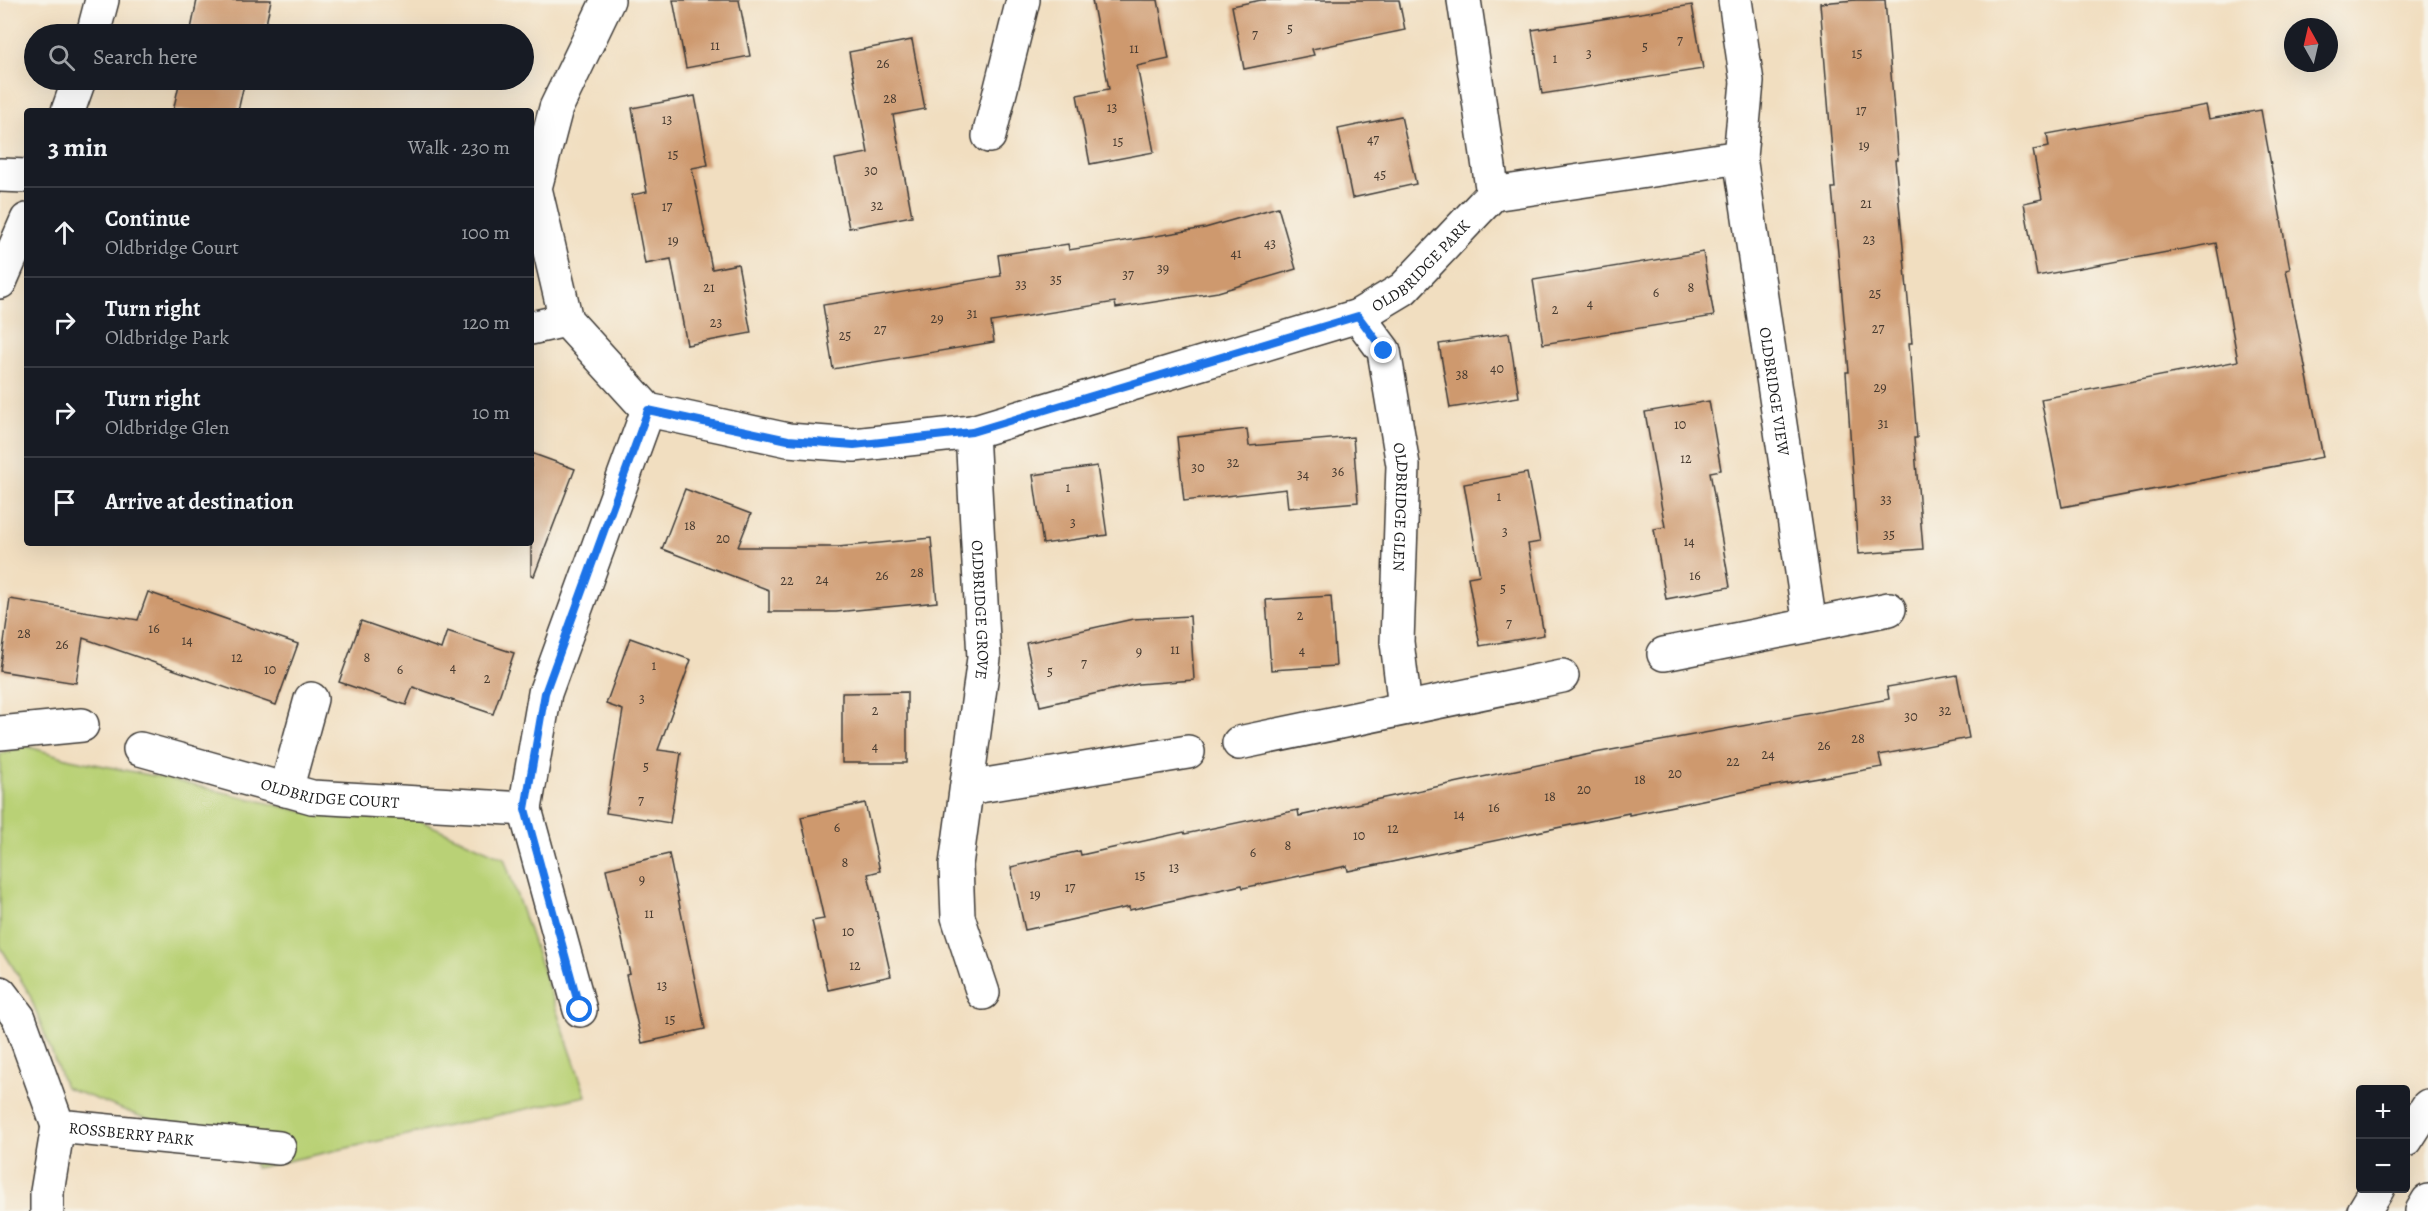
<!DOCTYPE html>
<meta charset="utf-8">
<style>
body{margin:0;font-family:Alegreya,serif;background:#242831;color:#f1f3f6}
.controls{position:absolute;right:18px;bottom:18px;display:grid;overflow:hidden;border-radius:6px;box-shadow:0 6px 24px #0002}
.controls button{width:54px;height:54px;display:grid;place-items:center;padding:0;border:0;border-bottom:2px solid #363941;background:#171b24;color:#f1f3f6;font:30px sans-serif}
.compass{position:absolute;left:2284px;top:18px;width:54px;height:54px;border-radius:50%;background:#171b24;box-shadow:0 6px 24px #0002;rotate:352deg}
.stop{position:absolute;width:18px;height:18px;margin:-14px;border:4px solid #1a73e8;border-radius:50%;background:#fff}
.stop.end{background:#1a73e8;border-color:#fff;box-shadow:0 2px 6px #0008}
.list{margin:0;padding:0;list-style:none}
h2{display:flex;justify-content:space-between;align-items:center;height:78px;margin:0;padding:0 24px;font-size:26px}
h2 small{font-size:20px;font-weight:400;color:#9ea1a6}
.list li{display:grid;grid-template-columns:39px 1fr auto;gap:18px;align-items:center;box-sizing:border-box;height:90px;padding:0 24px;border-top:2px solid #363941}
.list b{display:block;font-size:22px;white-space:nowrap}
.list p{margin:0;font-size:20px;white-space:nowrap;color:#9ea1a6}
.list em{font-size:20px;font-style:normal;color:#9ea1a6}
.icon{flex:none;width:33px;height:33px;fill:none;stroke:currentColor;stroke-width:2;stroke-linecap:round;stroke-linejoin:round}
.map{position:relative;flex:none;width:2428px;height:1211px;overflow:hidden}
.search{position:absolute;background:#171b24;box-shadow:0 6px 24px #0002;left:24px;top:24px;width:510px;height:66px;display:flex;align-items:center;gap:15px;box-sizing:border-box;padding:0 21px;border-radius:33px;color:#9ea1a6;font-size:22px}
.panel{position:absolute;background:#171b24;box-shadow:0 6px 24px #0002;left:24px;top:108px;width:510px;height:438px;border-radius:6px}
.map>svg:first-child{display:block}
.green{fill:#b9d176;stroke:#6a7649;stroke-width:1.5}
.building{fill:#ce996e}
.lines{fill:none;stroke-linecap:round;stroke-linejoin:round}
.minor-casing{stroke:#3c3935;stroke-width:36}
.minor{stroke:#fff;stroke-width:33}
.route{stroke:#1a73e8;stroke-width:8}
.labels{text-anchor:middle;stroke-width:4.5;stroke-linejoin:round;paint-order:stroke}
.number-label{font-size:14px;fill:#483b30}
.street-label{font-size:16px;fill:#1c1c1c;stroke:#f7f3e8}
</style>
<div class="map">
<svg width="2428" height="1211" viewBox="0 0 2428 1211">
<rect width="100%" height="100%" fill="#f7f3e8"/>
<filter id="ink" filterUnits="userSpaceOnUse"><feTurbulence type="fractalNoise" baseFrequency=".0167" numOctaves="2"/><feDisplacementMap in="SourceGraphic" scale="12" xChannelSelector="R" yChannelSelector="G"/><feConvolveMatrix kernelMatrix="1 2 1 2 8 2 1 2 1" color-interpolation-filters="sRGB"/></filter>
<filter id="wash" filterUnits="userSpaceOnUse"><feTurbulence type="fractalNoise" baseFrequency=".008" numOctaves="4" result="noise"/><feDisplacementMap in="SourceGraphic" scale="24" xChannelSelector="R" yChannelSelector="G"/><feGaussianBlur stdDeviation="1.35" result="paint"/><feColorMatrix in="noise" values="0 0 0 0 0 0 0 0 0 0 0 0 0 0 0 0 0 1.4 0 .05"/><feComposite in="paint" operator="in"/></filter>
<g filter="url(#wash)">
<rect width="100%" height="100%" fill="#f1dec0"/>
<polygon class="green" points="26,746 70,759 164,778 305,812 414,818 504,858 586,1096 255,1168 245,1129 152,1121 65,1087 29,993 0,946 0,753"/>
<g id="blocks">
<g class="building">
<polygon points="197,0 271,0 264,34 190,34"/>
<polygon points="673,0 739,0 750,56 686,68"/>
<polygon points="1092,0 1158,0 1169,59 1137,66 1154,152 1090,164 1077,95 1109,89"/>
<polygon points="1261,0 1399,0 1405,30 1312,49 1314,55 1244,69 1232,6"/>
<polygon points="1856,0 1885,0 1898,160 1895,160 1912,343 1909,343 1917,438 1914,438 1923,549 1858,554 1846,372 1849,372 1832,188 1835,188 1820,3"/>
<polygon points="1692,5 1703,69 1542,94 1532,30"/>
<polygon points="912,40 925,109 893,115 912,216 849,228 835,159 868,153 849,52"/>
<polygon points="180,80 245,80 238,111 173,111"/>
<polygon points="695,96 708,165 692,168 712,269 738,264 751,333 687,345 671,259 645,264 632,195 647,192 632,108"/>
<polygon points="2206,105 2209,119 2261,110 2290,269 2286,270 2323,457 2062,507 2041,399 2238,361 2216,243 2037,276 2024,203 2042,199 2033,150 2049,147 2047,134"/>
<polygon points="1401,116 1416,184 1352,198 1338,129"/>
<polygon points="1278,207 1296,269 1218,292 1116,308 1115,302 991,322 994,342 833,369 823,305 1001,276 998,255 1068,244 1069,250 1205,228"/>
<polygon points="1703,252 1714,316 1543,344 1533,280"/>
<polygon points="1509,333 1519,397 1450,408 1439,344"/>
<polygon points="1709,401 1721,470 1710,472 1730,587 1666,599 1654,529 1665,527 1645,412"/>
<polygon points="1247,429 1249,446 1353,437 1358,502 1288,508 1286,489 1184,501 1177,437"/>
<polygon points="531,453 575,469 534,576 531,575"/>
<polygon points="1097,466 1107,535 1043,544 1033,475"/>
<polygon points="1527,473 1540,542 1528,544 1544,635 1480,646 1468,577 1480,575 1464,484"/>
<polygon points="685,489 751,514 738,547 838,547 931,538 937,602 836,612 769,612 769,590 662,549"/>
<polygon points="148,592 298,644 276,705 83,638 76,683 0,671 10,599 138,620"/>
<polygon points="1331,596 1336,666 1271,670 1266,600"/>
<polygon points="1190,616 1194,680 1138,684 1040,706 1026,643 1133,619"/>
<polygon points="361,621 441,649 447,631 514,653 493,714 413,687 406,705 339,682"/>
<polygon points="630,638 691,660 658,750 681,753 670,823 606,813 623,710 606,704"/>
<polygon points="1957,675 1969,738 1879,755 1882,767 1756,789 1629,815 1629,813 1348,871 1347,866 1243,888 1242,885 1129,910 1129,907 1025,930 1011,867 1080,851 1081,855 1184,832 1185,834 1298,810 1299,816 1595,753 1889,699 1887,687"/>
<polygon points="907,692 907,763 842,763 842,693"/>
<polygon points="865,803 880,871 868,874 891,976 828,990 812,921 824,919 801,817"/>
<polygon points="669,854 705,1029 642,1043 626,975 630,974 606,869"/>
</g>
</g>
</g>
<g filter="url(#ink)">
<use href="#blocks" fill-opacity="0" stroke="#3c3935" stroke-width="1.5"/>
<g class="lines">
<g class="minor-casing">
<g id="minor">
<path id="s1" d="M 608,0 L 556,108 L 535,188 L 566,320 L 648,410 L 788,440 L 854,445 L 972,432 L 1358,316 L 1403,289 L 1493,194 L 1464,0"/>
<polyline points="93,34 102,0"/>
<polyline points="68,111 79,80"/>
<polyline points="989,136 1023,0"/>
<path id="s2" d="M 1740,157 L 1810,625 L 1889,609"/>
<polyline points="0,175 27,176"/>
<polyline points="1493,194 1740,157 1747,82 1735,0"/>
<polyline points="0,282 27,220"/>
<path id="s3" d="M 1358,316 L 1384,351 L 1403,465 L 1397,642 L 1405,708"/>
<polyline points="531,328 566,320"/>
<path id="s4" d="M 972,432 L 984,658 L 956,865 L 958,917 L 983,993"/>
<polyline points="1664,654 1810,625"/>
<polyline points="0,733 82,725"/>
<polyline points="1239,743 1562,676"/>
<path id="s5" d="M 140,749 L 312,797 L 525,809"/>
<polyline points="967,788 1188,752"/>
<polyline points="286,790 311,699"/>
<path id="s6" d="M 0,993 L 19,1018 L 58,1126 L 279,1148"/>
<polyline points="580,1010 525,809 545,693 648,410"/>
<polyline points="2406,1140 2428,1106"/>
<polyline points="47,1211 47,1192 58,1126"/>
<polyline points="2364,1211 2378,1188"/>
<polyline points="2422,1211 2428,1201"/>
</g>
</g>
<use href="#minor" class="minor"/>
</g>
</g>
<g class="lines" filter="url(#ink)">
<polyline class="route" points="580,1010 525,809 545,693 648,410 788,440 854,445 972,432 1358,316 1384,351"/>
</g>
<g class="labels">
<g class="number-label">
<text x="1290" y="33">5</text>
<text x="1255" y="39">7</text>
<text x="1680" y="45">7</text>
<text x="715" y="50">11</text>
<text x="1645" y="51">5</text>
<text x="1134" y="53">11</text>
<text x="1589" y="58">3</text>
<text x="1857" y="58">15</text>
<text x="1555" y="63">1</text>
<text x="883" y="68">26</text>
<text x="890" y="103">28</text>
<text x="1112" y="112">13</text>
<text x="1861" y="115">17</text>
<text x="667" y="124">13</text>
<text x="1373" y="144">47</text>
<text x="1118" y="146">15</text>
<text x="1864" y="150">19</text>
<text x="673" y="159">15</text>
<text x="871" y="175">30</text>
<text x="1380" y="179">45</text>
<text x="1866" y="208">21</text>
<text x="877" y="210">32</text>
<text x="667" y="211">17</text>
<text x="1869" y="244">23</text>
<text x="673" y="245">19</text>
<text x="1270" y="248">43</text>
<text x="1236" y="258">41</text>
<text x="1163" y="273">39</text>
<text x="1128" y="279">37</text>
<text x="1056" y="284">35</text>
<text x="1021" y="289">33</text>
<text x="709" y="292">21</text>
<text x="1691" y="292">8</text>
<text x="1656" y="297">6</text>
<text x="1875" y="298">25</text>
<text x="1590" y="308">4</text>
<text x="1555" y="314">2</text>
<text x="972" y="318">31</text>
<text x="937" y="323">29</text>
<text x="716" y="327">23</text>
<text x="1878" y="333">27</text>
<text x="880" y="334">27</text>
<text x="845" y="340">25</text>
<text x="1497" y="373">40</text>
<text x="1462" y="379">38</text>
<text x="1880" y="392">29</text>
<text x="1883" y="428">31</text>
<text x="1680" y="429">10</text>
<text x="1686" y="463">12</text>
<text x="1233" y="467">32</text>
<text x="1198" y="472">30</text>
<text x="1338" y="476">36</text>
<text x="1303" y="479">34</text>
<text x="1068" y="492">1</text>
<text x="1499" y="501">1</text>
<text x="1886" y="504">33</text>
<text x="1073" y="527">3</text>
<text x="690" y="530">18</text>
<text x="1505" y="536">3</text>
<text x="1889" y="539">35</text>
<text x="723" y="543">20</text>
<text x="1689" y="546">14</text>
<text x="917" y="577">28</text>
<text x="882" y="580">26</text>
<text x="1695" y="580">16</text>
<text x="822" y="584">24</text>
<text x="787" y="585">22</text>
<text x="1503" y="593">5</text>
<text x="1300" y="620">2</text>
<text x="1509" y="628">7</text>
<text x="154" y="633">16</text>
<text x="24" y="638">28</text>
<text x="187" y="645">14</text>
<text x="62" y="649">26</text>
<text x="1175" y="654">11</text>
<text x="1302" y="655">4</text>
<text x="1139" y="656">9</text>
<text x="237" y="662">12</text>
<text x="367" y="662">8</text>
<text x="1084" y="668">7</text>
<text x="654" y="670">1</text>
<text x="453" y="672">4</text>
<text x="270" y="674">10</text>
<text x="400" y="674">6</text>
<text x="1050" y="676">5</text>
<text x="487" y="683">2</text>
<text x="642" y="703">3</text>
<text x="875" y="715">2</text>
<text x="1945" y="715">32</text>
<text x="1911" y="721">30</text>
<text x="1858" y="743">28</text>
<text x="1824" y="750">26</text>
<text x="875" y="751">4</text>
<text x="1768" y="759">24</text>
<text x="1733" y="766">22</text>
<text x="646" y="771">5</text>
<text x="1675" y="778">20</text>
<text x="1640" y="784">18</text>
<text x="1584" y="794">20</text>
<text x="1550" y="801">18</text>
<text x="641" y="805">7</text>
<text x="1494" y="812">16</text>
<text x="1459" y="819">14</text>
<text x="837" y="832">6</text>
<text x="1393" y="833">12</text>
<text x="1359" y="840">10</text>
<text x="1288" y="850">8</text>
<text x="1253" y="857">6</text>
<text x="845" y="867">8</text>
<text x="1174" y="872">13</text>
<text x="1140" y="880">15</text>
<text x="642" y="884">9</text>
<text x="1070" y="892">17</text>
<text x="1035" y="899">19</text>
<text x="649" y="918">11</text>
<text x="848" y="936">10</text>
<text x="855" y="970">12</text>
<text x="662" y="990">13</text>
<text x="670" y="1024">15</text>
</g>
<g class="street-label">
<text dy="6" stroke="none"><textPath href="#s1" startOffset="1272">OLDBRIDGE PARK</textPath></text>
<text dy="6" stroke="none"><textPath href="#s2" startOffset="237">OLDBRIDGE VIEW</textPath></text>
<text dy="6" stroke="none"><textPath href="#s3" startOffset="201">OLDBRIDGE GLEN</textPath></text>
<text dy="6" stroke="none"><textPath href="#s4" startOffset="178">OLDBRIDGE GROVE</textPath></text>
<text dy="6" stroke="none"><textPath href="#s5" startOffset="196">OLDBRIDGE COURT</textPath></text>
<text dy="6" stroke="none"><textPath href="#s6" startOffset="220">ROSSBERRY PARK</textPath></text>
</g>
</g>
</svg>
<div class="controls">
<button>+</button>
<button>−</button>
</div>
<svg class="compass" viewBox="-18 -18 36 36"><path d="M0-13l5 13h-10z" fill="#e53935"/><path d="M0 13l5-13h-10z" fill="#9ea1a6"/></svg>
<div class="stop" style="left:580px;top:1010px"></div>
<div class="stop end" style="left:1384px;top:351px"></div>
<div class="search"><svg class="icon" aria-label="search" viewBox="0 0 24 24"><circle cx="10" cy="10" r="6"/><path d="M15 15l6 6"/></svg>Search here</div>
<section class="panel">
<h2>3 min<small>Walk · 230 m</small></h2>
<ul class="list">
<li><svg class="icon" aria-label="ahead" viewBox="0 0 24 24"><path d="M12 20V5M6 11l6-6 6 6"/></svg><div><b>Continue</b><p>Oldbridge Court</p></div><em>100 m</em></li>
<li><svg class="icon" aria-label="right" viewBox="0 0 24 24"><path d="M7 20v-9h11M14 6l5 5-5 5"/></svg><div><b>Turn right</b><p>Oldbridge Park</p></div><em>120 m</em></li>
<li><svg class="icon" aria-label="right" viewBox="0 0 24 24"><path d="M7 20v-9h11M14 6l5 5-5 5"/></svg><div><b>Turn right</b><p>Oldbridge Glen</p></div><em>10 m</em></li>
<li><svg class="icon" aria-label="arrive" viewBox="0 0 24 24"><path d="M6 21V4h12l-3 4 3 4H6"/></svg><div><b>Arrive at destination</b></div></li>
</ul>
</section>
</div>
